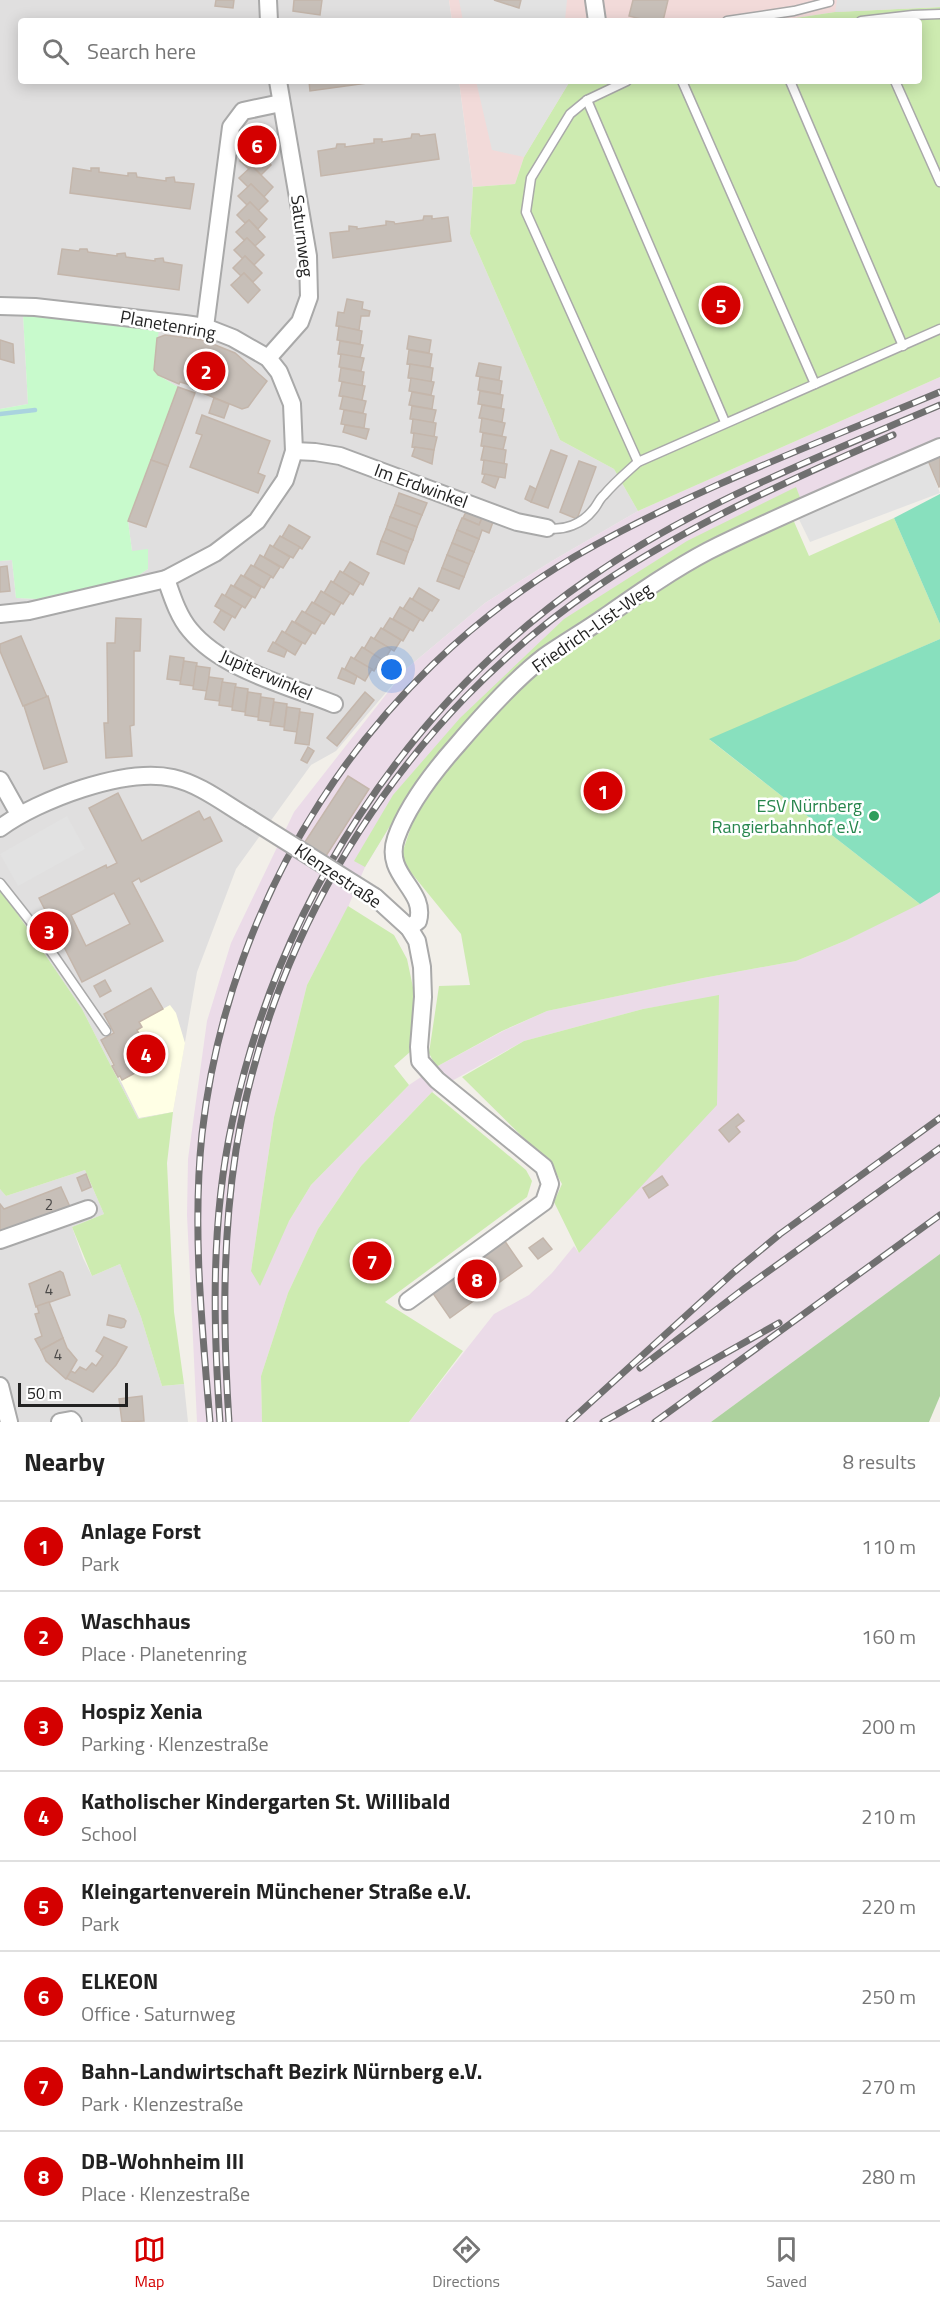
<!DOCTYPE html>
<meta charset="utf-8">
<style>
body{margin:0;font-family:"Titillium Web",sans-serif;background:#f6f6f6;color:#222}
.scale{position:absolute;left:18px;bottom:15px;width:110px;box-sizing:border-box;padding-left:6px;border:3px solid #222;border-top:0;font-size:16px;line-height:21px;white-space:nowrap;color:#222;-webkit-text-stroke:4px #fff;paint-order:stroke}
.you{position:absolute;left:392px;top:670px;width:21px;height:21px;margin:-15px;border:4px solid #fff;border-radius:50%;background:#1a73e8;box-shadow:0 0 0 9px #1a73e833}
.badge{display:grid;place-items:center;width:39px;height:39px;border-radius:50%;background:#d40000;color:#fff;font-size:20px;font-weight:700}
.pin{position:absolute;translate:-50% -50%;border:3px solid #fff;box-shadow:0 2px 6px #0006}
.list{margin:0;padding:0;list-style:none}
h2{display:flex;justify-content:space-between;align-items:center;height:78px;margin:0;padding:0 24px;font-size:26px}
h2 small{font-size:20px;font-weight:400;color:#767676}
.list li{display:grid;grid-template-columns:39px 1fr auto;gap:18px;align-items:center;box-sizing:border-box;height:90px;padding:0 24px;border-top:2px solid #e0e0e0}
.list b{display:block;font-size:22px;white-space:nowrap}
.list p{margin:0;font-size:20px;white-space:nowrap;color:#767676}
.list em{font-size:20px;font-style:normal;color:#767676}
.icon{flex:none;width:33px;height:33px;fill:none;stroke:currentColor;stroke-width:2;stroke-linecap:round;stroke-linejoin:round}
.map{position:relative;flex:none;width:940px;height:1422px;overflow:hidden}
.search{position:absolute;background:#fff;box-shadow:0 3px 15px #0003;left:18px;right:18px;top:18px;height:66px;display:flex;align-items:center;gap:15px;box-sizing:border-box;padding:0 21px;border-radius:6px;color:#767676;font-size:22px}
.sheet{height:798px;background:#fff}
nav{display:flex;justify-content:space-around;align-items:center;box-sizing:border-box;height:84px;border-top:2px solid #e0e0e0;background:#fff;font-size:16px;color:#767676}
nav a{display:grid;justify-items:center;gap:3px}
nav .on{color:#d40000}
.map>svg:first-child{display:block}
.residential{fill:#e0dfdf}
.commercial{fill:#f2dad9}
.industrial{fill:#ebdbe8}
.education{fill:#ffffe5}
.grass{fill:#cdebb0}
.forest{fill:#add19e}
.park{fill:#c8facc}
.pitch{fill:#88e0be}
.parking{fill:#e2e2e2}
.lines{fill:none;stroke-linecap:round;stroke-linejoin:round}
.stream{stroke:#aad3df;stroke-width:4.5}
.building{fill:#c7bfb8;stroke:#c4b6ab;stroke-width:1.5;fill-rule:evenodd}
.lane-casing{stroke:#a9a9a9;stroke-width:11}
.street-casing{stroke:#a9a9a9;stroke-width:20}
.lane{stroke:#fff;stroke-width:8}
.street{stroke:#fff;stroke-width:16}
.rail-casing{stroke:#707070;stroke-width:7}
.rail{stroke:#fff;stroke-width:4.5;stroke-dasharray:14;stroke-linecap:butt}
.street-bridge-casing{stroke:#a9a9a9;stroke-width:20;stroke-linecap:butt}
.street-bridge{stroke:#fff;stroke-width:16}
.leisure-dot{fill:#2e9e5b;stroke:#fff;stroke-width:2}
.labels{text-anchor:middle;stroke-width:5;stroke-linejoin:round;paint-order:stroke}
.number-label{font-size:15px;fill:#4b4948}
.street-label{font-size:18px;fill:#222;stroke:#fff}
.leisure-label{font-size:18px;fill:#27864d;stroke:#fff;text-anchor:end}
</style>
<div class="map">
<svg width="940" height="1422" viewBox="0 0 940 1422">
<rect width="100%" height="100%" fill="#f2efe9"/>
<g class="residential">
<polygon points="0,0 449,0 452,21 21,21 21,81 459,81 473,187 470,234 560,440 614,469 638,511 552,561 485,603 406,669 336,751 311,765 236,869 197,972 173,1112 138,1119 82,1009 0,888 0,561 12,560 16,598 37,599 136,577 148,569 132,551 128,521 178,387 158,375 154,370 158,329 23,314 28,404 0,409"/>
<polygon points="85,1170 104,1214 72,1227 83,1258 92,1276 120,1264 141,1317 162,1386 184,1384 188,1422 0,1422 0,1189 6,1196"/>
</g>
<g class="commercial">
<polygon points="449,0 940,0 940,7 835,12 776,21 452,21"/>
<polygon points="459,81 570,81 524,157 515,184 473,187"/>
</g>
<polygon class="industrial" points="940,377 940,440 801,500 441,752 396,816 365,867 348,907 307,985 274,1117 251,1271 289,1221 311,1185 409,1085 436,1067 503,1031 547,1011 703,978 796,961 847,940 940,892 940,1254 711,1422 409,1422 494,1314 529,1295 552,1273 574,1246 579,1253 719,996 643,1009 524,1041 432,1092 361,1166 318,1229 288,1293 261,1376 262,1422 197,1422 187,1215 188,1159 207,1021 231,943 294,812 406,669 485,603 552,561 638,511"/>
<polygon class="education" points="170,1005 176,1013 185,1043 173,1112 139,1118 101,1041 114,1033 116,1035"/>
<g class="grass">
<polygon points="940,7 940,377 638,511 614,469 560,440 470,234 473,187 515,184 524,157 570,81 919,81 919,21 776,21 835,12"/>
<polygon points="796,487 801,500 653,576 441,752 396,816 365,867 354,861 393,795 460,718 564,619 687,541"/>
<polygon points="792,517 809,556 894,518 940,624 940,639 710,740 920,904 847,940 796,961 703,978 547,1011 502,1031 436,1067 429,1053 439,986 470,985 461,934 400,859 416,813 445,770 508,699 543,667 585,637 708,558"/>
<polygon points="0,888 82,1009 138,1119 173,1112 167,1163 174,1312 184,1384 162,1386 141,1317 120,1264 92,1276 72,1227 104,1214 85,1170 6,1196 0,1189"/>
<polygon points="348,906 394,935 407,959 418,1011 410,1052 394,1066 409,1085 311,1185 289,1221 260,1286 251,1271 274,1117 307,985"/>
<polygon points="719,995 717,1105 579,1253 554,1202 562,1184 552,1166 462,1077 524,1041 643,1009"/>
<polygon points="432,1092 526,1170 532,1181 527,1197 385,1302 463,1351 409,1422 262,1422 261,1376 288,1293 318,1229 361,1166"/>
</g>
<polygon class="forest" points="940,1254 940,1396 929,1422 711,1422"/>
<polygon class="park" points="23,314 159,328 154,370 158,375 178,387 128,521 132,551 148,549 148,569 136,577 37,599 16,598 12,560 0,561 0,409 28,404"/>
<g class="pitch">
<polygon points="940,494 940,624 894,518"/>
<polygon points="940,639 940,892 920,904 709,739"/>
</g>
<g class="parking">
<polygon points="459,0 494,0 519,7 521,0 567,0 565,20 587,21 463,21"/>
<polygon points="837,0 940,0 940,7 835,12"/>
<polygon points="476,81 570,81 524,157 492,150"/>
<polygon points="927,458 940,493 810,542 795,511"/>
<polygon points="67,816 85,849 18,886 0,854"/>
</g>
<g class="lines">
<polyline class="stream" points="0,414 35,410"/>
</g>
<g class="building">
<polygon points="216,0 234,0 233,8 215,6"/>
<polygon points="294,0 322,0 320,15 293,11"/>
<polygon points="494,0 521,0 519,8"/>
<polygon points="633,0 668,0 663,21 649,21 629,16"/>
<polygon points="309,81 382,81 310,91"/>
<polygon points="255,130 272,147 262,156 254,148 250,151 242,143"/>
<polygon points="412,134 419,134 420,136 435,134 439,159 321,176 318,151 336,148 337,144 345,144 345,147 374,143 374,139 382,139 382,142 411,138"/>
<polygon points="254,148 271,165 261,175 252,166 249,169 240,161"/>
<polygon points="252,166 273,187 264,197 251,184 248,187 239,178"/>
<polygon points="73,168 91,171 91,168 99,168 99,172 128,176 128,173 136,173 137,177 166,181 166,178 174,177 175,182 194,184 190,209 70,193"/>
<polygon points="251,184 268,201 258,211 250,202 247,205 238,196"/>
<polygon points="250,202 267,219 258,229 249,220 245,223 237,215"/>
<polygon points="424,216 432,216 432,219 448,217 451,241 333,258 330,233 349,231 349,226 357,227 357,229 386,225 386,221 394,222 395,224 423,220"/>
<polygon points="249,220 265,237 255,246 247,238 244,240 236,232"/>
<polygon points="247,238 264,255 254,265 245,256 243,259 234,250"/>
<polygon points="62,249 79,251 80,249 87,249 88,252 117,256 117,254 125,253 126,257 155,261 155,259 163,258 164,262 182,265 179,290 58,274"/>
<polygon points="245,256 262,273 253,282 244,273 241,276 233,268"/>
<polygon points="244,273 260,290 248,303 231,285"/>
<polygon points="347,299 363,302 362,309 370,311 369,316 361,316 359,330 336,326 338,312 344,313"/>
<polygon points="339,326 362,331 360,344 337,340"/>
<polygon points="165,335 203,340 235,353 267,381 248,407 242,409 193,389 194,387 187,384 180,382 179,384 158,375 154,370 157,338"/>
<polygon points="409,336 431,340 429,353 407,349"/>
<polygon points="0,340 13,344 14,363 0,359"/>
<polygon points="340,341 363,345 360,358 338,354"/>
<polygon points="409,350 432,354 430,367 407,364"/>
<polygon points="341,354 364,358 361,371 339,367"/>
<polygon points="479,363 501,367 499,380 476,376"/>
<polygon points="410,364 433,368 431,382 408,378"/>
<polygon points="341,368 364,372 362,386 339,381"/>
<polygon points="480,377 502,381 500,394 478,390"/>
<polygon points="411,378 434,382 431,395 409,391"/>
<polygon points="342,382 365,386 362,400 339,396"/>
<polygon points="178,387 195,393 168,466 151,460"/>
<polygon points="480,391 503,395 501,408 478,404"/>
<polygon points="412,392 434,396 432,409 409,405"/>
<polygon points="343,396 366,401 363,413 340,409"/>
<polygon points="214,398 229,404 224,418 209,413"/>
<polygon points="482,405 504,409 502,422 479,418"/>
<polygon points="412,406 436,410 433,423 410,419"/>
<polygon points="344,410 366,414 364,428 341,424"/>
<polygon points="202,415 270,441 258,473 265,476 258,493 190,467 202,435 196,433"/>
<polygon points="482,418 505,423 502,436 480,432"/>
<polygon points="413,419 436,423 434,437 411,433"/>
<polygon points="345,425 369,429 366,439 343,432"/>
<polygon points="414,433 437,437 434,450 412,447"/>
<polygon points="483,433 506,437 503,450 481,446"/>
<polygon points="484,446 506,450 504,464 481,460"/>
<polygon points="415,447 434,450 432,464 412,456"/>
<polygon points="551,450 567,456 548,508 531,502"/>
<polygon points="940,452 940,486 939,487 927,458"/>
<polygon points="151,460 168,466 146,527 128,521"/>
<polygon points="484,460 507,464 505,478 482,474"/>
<polygon points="579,461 596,467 577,519 560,512"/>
<polygon points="485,474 499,477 495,488 482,482"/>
<polygon points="530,486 536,489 531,502 525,499"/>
<polygon points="399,493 427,503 422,515 395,505"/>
<polygon points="395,505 422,515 417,527 390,517"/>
<polygon points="466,512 482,518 479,525 463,518"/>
<polygon points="390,517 417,527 413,540 386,529"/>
<polygon points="462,518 479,525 482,518 493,522 489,533 482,530 479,539 457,530"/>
<polygon points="289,525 310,537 302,549 282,537"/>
<polygon points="386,529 413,540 408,552 381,541"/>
<polygon points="457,530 479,539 474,552 452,543"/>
<polygon points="280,536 300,547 293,558 273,547"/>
<polygon points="381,541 408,552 404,564 377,554"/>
<polygon points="452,543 474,552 469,564 447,555"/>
<polygon points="270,545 290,557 283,568 264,557"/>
<polygon points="260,555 280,567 273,578 254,566"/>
<polygon points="447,555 469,564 464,577 442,568"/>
<polygon points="350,562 369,573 363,585 343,573"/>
<polygon points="251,565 271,576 264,588 244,576"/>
<polygon points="7,566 10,591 0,592 0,567"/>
<polygon points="442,568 464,577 459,589 437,581"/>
<polygon points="340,571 360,583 353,595 333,583"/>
<polygon points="241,575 261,587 255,598 234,586"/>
<polygon points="331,581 350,593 343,604 324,593"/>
<polygon points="231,585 252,597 245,608 225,596"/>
<polygon points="419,588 439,600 432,611 412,600"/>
<polygon points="321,591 341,603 334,615 314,603"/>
<polygon points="222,594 242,606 235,618 215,606"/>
<polygon points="410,598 430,610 423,621 403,609"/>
<polygon points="312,602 331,613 324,624 305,613"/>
<polygon points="400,607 420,619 413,631 393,619"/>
<polygon points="221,610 232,616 224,630 214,622"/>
<polygon points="302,611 322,622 315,634 295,622"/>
<polygon points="116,618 141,619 140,651 134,651 134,725 130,726 132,756 106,758 104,723 108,723 107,643 115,643"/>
<polygon points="390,618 410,629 403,641 383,629"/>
<polygon points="292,621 312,633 305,644 285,633"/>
<polygon points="381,628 401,640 394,651 374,639"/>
<polygon points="282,631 302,643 295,655 275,643"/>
<polygon points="21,636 47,697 23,706 0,651 0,644"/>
<polygon points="371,637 391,649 384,661 364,649"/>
<polygon points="273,642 287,650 284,657 268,651"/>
<polygon points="362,647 381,659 374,671 354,659"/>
<polygon points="170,656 184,658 181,681 167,679"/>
<polygon points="351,657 372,669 365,681 345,669"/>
<polygon points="184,661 197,663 194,686 180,684"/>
<polygon points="196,666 210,668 207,691 193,689"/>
<polygon points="342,668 357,676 354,684 338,678"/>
<polygon points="209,677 223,679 219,701 205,699"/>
<polygon points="222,682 236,684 232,707 219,705"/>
<polygon points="235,687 248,689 245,712 232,710"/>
<polygon points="248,692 261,694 258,717 245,715"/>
<polygon points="365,692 374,700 337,746 327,738"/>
<polygon points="48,696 67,762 44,769 24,706"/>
<polygon points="261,697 274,699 271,722 258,720"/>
<polygon points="274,702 287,704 284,727 270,725"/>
<polygon points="287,707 300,709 297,732 284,730"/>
<polygon points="300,712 313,714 309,745 295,743"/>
<polygon points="308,747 314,751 307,763 301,760"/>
<polygon points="348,776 369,789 324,859 303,845"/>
<path d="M 118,793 L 142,841 L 199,811 L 204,820 L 210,817 L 222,841 L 141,882 L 139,878 L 132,882 L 163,941 L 82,982 L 39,898 L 106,865 L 107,868 L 117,863 L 89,808 ZM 114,893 L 130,924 L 86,946 L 71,915 Z"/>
<polygon points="105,980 111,991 100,997 94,986"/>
<polygon points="151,988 163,1009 139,1022 142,1027 137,1030 151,1055 146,1058 150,1065 122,1080 120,1076 118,1077 112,1066 114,1065 101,1040 114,1033 104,1014"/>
<polygon points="738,1114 744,1121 736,1127 740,1132 729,1142 719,1130"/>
<polygon points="86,1174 91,1187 82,1191 77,1178"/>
<polygon points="662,1176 668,1185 649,1198 643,1188"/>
<polygon points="61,1187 71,1209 0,1235 0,1204 4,1209"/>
<polygon points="543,1238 552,1249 538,1259 529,1248"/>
<polygon points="504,1240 522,1266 450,1318 432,1292"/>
<polygon points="60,1271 63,1273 70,1295 36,1307 29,1284"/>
<polygon points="49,1302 63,1338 41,1350 35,1339 42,1336 35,1314 39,1313 37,1306"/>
<polygon points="109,1315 124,1319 126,1321 124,1327 121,1328 107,1325"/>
<polygon points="104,1337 127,1347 116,1365 93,1392 66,1378 71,1371 75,1373 80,1367 86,1370 92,1363 96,1366 103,1356 96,1351"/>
<polygon points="63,1338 67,1348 77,1360 66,1379 46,1361 41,1350"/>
<polygon points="142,1396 144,1421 122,1422 119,1399"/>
</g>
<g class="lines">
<g class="lane-casing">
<g id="lane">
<polyline points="727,21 794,11 829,2"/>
<polyline points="861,21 913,15 940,14"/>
<polyline points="627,81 587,100 570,114 531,178 526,212 638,462"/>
<polyline points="682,81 815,384"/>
<polyline points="790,81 903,346"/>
<polyline points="895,81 940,182"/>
<polyline points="587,100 725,422"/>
<path d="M 547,528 C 564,531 582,524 593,510 C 597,506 599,499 604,495 C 614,483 626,473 638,462 L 940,329"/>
<polyline points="0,883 30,921 106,1031"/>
</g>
</g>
<g class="street-casing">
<g id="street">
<polyline points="268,0 269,21"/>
<polyline points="594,0 597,21"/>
<polyline points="0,306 35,307 185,324 205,327 233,338 268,358 279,372 292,404 294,451 285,480 257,521 215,553 166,579 29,611 0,614"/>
<polyline points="205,327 231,127 243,111 281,103"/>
<polyline points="268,358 300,322 309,297 308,256 278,81"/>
<polyline points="294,451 315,452 340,456 517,522 547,528"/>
<path d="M 166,579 C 172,596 178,616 190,630 C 223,670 287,685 334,704"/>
<polyline points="0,780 19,814"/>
<path d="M 0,828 C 38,800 125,767 173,778 C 200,784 225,804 249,818"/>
<polyline points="375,897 409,928 417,941 422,967 423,997 419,1047 420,1061 437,1080 544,1167 550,1184 544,1202 408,1301"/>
<path d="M 409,928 L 418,921 C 427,889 383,876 396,838 C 408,804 434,771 458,744 C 482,716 515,679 544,657 C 564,643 585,631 605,617 C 638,594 672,570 708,551 C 784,513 862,481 940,447"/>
<polyline points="0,1240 88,1209"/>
<polyline points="0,1386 9,1422"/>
<polyline points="60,1422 71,1420 73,1422"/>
</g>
</g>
<use href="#lane" class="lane"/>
<use href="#street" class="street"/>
<g class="rail-casing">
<g id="rail">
<polyline points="640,1368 745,1288 940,1148"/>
<path d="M 210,1422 C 202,1326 192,1229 202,1134 C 229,895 367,679 574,557 C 688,491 819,443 940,392"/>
<path d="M 220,1422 C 213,1322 211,1221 232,1123 C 278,904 406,704 591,577 C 698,503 821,456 940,405"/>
<path d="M 229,1422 C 223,1331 222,1241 236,1150 C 272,924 409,713 598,586 C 690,524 792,479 893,435"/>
<polyline points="569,1422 734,1272 780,1234 940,1118"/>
<polyline points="603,1422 779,1323"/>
<polyline points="655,1422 940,1215"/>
</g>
</g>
<use href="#rail" class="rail"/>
<g class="street-bridge-casing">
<polyline id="street-bridge" points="249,818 375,897"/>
</g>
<use href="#street-bridge" class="street-bridge"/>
</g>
<circle class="leisure-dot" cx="874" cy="816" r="6"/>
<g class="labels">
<g class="number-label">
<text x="49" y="1210">2</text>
<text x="49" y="1295">4</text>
<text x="58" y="1360">4</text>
</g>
<g class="street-label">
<text transform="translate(302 236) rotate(83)" y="6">Saturnweg</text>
<text transform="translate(168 325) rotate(10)" y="6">Planetenring</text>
<text transform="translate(421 486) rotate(20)" y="6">Im Erdwinkel</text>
<text transform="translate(592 628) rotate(-35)" y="6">Friedrich-List-Weg</text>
<text transform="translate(266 675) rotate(24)" y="6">Jupiterwinkel</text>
<text transform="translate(338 876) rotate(34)" y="6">Klenzestraße</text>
</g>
<g class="leisure-label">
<text x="862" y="812">ESV Nürnberg<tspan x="862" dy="21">Rangierbahnhof e.V.</tspan></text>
</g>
</g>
</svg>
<div class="scale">50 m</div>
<div class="you"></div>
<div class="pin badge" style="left:603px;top:791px">1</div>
<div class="pin badge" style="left:206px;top:371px">2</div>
<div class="pin badge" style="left:49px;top:931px">3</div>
<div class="pin badge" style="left:146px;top:1054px">4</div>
<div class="pin badge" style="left:721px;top:305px">5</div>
<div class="pin badge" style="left:257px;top:145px">6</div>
<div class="pin badge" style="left:372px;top:1261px">7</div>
<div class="pin badge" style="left:477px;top:1279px">8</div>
<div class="search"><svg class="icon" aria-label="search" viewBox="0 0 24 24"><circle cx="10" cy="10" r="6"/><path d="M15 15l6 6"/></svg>Search here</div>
</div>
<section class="sheet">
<h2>Nearby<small>8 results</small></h2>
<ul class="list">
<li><span class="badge">1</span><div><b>Anlage Forst</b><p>Park</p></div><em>110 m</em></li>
<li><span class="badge">2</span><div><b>Waschhaus</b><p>Place · Planetenring</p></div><em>160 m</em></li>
<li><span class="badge">3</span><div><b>Hospiz Xenia</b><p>Parking · Klenzestraße</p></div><em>200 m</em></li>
<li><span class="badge">4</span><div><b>Katholischer Kindergarten St. Willibald</b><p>School</p></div><em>210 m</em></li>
<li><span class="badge">5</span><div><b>Kleingartenverein Münchener Straße e.V.</b><p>Park</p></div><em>220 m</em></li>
<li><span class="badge">6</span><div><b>ELKEON</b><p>Office · Saturnweg</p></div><em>250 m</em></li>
<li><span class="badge">7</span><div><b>Bahn-Landwirtschaft Bezirk Nürnberg e.V.</b><p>Park · Klenzestraße</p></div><em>270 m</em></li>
<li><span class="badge">8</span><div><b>DB-Wohnheim III</b><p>Place · Klenzestraße</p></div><em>280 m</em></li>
</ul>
</section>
<nav>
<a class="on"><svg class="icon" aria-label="map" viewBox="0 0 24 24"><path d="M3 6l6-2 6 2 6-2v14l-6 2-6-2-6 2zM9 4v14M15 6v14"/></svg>Map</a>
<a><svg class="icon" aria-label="directions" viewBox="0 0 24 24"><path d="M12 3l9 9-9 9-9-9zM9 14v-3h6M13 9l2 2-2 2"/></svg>Directions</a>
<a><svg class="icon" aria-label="saved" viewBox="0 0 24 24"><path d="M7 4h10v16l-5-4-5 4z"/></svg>Saved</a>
</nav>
